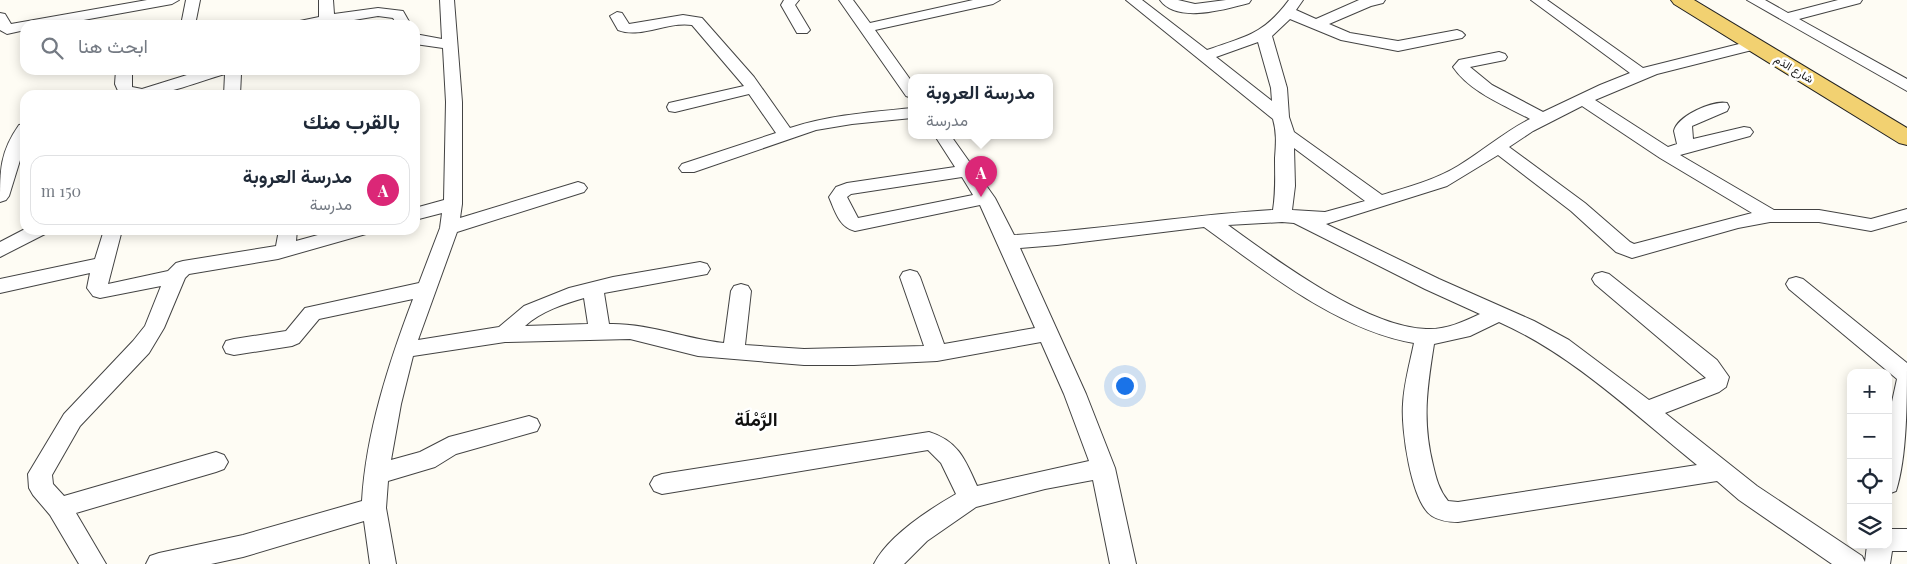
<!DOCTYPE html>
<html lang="ar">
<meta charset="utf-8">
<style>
body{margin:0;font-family:"Playfair Display",Vazirmatn,serif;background:#f6f6f7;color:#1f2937;direction:rtl}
.controls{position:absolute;right:15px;bottom:15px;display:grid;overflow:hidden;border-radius:10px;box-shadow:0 2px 12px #0003}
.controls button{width:45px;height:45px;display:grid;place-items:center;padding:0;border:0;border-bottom:1px solid #e0e1e3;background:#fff;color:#1f2937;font:25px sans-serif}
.you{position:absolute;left:1124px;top:385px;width:18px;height:18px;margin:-12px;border:4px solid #fff;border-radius:50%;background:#1a73e8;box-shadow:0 0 0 8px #1a73e833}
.badge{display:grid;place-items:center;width:32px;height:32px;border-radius:50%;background:#db2777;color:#fff;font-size:16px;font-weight:700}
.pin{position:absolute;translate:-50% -41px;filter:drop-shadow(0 1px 2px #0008)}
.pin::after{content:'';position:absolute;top:26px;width:18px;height:15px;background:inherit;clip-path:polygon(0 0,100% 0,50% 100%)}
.popup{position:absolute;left:908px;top:74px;width:145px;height:65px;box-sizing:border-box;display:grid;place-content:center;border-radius:10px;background:#fff;filter:drop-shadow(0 1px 4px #0005);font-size:16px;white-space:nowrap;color:#747a83}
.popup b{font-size:19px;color:#1f2937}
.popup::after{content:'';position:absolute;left:50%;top:100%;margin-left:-10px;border:10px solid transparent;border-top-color:#fff}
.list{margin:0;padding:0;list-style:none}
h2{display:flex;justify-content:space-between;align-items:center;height:65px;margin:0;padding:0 20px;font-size:21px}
h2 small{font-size:16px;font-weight:400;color:#747a83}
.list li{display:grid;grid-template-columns:32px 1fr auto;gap:15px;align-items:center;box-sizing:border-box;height:70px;margin:0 10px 10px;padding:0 10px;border:1px solid #e0e1e3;border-radius:15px}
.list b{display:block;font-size:19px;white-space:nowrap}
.list p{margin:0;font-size:16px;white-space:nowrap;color:#747a83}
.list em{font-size:16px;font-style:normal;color:#747a83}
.icon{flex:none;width:28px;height:28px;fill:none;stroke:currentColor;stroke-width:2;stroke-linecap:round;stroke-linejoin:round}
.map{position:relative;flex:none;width:1907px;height:564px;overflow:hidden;direction:ltr}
.search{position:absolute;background:#fff;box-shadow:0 2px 12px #0003;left:20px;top:20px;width:400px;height:55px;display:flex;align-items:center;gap:12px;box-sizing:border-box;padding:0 18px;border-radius:15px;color:#747a83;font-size:19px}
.panel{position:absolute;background:#fff;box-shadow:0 2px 12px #0003;left:20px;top:90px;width:400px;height:145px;border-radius:15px;direction:rtl}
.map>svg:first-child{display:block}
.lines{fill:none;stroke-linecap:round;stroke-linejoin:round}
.minor-casing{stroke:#434343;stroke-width:2}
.major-casing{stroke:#212121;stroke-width:2}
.minor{fill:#fff;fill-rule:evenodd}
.major{fill:#f2d171;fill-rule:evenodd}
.labels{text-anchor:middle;stroke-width:5;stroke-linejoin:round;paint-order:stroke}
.far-street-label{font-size:11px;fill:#101010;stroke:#fff}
.district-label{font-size:19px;font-weight:bold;fill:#101010;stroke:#fff}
</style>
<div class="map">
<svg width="1907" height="564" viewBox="0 0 1907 564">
<rect width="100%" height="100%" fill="#fefcf4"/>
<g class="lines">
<g class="minor-casing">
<g id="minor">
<polygon points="147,0 179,0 172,4 56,25 25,25 25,30 7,34 0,30 0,13 5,14 11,24"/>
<polygon points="186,0 200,0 195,25 181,25"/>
<polygon points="319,0 333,0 334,14 378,8 403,11 411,25 397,25 393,18 378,16 324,25 293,25 295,22 319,17"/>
<path d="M 440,0 L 454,0 L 462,102 L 462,204 L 460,218 L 578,182 L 584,184 L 587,188 L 584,192 L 457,232 L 418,340 L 499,327 L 524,306 L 569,288 L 613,277 L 700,262 L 707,264 L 710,269 L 707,274 L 604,293 L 609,324 C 648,323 686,339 724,343 L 731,291 L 734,286 L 741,284 L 748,286 L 751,291 L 745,345 L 804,349 L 924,346 L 900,277 L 903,272 L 910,270 L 917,272 L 920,277 L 944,344 L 1035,328 L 980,205 L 855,231 C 839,227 835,211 829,197 L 836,187 L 847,183 L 955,167 L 935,136 L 951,136 L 995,198 L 1014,235 C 1101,230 1187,215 1273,210 C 1276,191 1275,177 1275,158 C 1276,144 1277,133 1273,119 L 1126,0 L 1142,0 L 1207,50 C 1246,36 1263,35 1289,0 L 1303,0 L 1296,10 L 1316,19 L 1359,0 L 1385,0 L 1383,3 L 1371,6 L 1329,24 L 1350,33 L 1398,41 L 1457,30 L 1462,32 L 1465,35 L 1462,38 L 1398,51 L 1341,40 L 1290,19 L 1272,36 L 1287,88 L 1289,117 L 1294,132 L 1382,195 C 1408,187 1435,180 1458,166 C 1483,151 1504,132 1530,119 C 1504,105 1470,92 1453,67 L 1459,60 L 1499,52 L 1505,54 L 1507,57 L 1505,60 L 1470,67 L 1492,85 L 1543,112 L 1600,85 L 1630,73 L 1531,0 L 1547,0 L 1643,68 L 1755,40 L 1760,42 L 1763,45 L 1760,48 L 1657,74 L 1595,100 L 1668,147 L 1677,144 L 1674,131 C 1677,116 1713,100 1727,103 L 1729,107 L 1727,111 L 1692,126 L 1693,139 L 1744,127 L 1750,128 L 1753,132 L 1750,136 L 1680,155 L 1774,210 L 1819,210 L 1871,219 L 1907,209 L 1907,221 L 1871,231 L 1819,222 L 1770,222 L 1738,228 L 1632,258 L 1616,252 L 1571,211 L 1498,155 L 1447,186 L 1326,224 L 1439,279 L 1534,321 L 1569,340 L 1649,400 L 1706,378 L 1595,284 L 1592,279 L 1595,274 L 1602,272 L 1609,274 L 1717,360 L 1729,377 L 1726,387 L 1719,392 L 1665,413 L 1757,486 L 1862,556 L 1865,562 L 1867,545 L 1888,545 L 1888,529 L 1907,529 L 1907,551 L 1892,551 L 1890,564 L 1832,564 L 1739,500 L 1717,481 L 1458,522 C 1449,522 1440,521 1432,516 C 1411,503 1401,428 1403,404 C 1404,383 1410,363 1414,343 C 1338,330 1265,271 1204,227 L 1057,245 L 1020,248 L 1086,394 L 1115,468 L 1136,564 L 1110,564 L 1093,480 L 1045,489 L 976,507 L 927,541 L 904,564 L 874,564 C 888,536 930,509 956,494 L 941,463 L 928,450 L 662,494 L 654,491 L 650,484 L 654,477 L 662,474 L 929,432 C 958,441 965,459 977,486 L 1089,461 L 1064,394 L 1041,342 L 937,361 L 854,365 L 804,365 L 698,356 L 630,339 L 505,342 L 413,356 L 401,404 L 391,460 L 420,452 L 449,437 L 529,416 L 537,419 L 540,425 L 537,431 L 456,454 L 435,467 L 388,481 L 386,508 L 396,564 L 370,564 L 364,521 L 243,557 L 211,564 L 146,564 L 150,556 L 159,553 L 243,535 L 362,501 C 366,433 389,362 413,299 L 319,319 L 299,343 L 292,346 L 234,355 L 226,353 L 223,347 L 226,341 L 234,339 L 286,331 L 305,308 L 419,283 L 440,228 L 442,213 L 415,220 L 415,208 L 444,200 L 446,102 L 443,48 L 415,44 L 415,34 L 442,39 ZM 1258,42 L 1271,88 L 1272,101 L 1216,57 ZM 1582,106 L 1660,158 L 1752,213 L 1634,244 L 1630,242 L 1585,203 L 1509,147 L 1533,131 ZM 1294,148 L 1365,201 L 1325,212 L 1292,210 L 1295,186 ZM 962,177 L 973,195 L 858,218 L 847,197 L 851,194 ZM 1282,222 L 1294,223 L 1425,289 L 1480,314 C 1463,322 1446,330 1426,329 C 1366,327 1276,260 1228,225 ZM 584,298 L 588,324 L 525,326 C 541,311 564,304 584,298 ZM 1499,322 C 1573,355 1634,414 1697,465 L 1458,502 L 1448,501 C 1439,490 1436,478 1433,465 C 1422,421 1427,388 1434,344 L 1470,336 Z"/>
<polygon points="784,0 799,0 795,5 810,30 807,33 797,33 781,5"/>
<polygon points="839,0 853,0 870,23 973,0 1000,0 993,4 875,30 912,82 912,98 906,96"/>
<path d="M 1160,0 L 1178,0 L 1195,4 L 1226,0 L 1251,0 L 1249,3 C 1226,9 1177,24 1160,0 Z"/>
<polygon points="1747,0 1765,0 1788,13 1838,0 1862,0 1860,3 1799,19 1907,79 1907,91"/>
<path d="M 617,12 L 622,13 L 629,24 L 683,15 L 702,18 L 754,77 L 790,128 C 829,115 871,112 912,108 L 912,118 L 852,124 L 816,130 L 694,172 L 682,172 L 679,168 L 682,164 L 776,133 L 749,94 L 675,112 L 669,111 L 667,107 L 669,103 L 744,86 L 692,25 C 668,21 641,39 618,30 L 610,16 Z"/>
<path d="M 116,70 L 132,70 L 132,87 L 142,89 L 203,70 L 238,70 L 241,74 L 240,95 L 224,95 L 225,74 C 192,83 154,102 119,93 L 115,84 Z"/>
<path d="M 25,124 L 25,144 L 9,196 L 6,200 L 0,202 C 0,170 0,152 19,125 Z"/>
<polygon points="25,229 47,230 45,234 0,257 0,242"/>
<polygon points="104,230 122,230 108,284 168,271 176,263 183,261 276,246 279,230 297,230 296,241 336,230 368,230 366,234 278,259 189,274 185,278 164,328 149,353 80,426 52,475 53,484 64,496 216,452 224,455 228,462 224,469 216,472 76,513 106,564 79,564 50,515 33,495 29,488 28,474 64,414 133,341 145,326 161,286 100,298 93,296 87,288 90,273 0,293 0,279 95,259"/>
<path d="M 1796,277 L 1803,279 L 1907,363 C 1907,401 1907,457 1896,491 L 1888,494 L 1888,420 L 1897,379 L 1789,289 L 1786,284 L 1789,279 Z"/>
</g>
</g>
<g class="major-casing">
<polygon id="major" points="1671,0 1694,0 1907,128 1907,145 1899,143 1674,4"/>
</g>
<use href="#minor" class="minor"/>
<use href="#major" class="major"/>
</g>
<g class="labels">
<g class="far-street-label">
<text transform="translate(1794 69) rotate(31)" y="4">شارع الدَم</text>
</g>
<g class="district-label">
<text x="756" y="426">الرَّمْلَة</text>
</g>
</g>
</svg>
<div class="controls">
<button>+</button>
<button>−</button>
<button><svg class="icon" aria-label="locate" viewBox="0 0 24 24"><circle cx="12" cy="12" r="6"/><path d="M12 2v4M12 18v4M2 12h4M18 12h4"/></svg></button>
<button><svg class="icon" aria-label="layers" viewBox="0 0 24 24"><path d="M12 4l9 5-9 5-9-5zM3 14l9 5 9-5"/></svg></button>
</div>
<div class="you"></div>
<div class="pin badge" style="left:981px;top:197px">A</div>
<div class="popup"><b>مدرسة العروبة</b>مدرسة</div>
<div class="search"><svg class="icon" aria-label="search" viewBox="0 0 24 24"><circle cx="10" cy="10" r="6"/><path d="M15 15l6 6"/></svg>ابحث هنا</div>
<section class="panel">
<h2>بالقرب منك<small></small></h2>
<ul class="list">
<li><span class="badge">A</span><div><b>مدرسة العروبة</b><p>مدرسة</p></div><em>150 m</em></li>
</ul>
</section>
</div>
